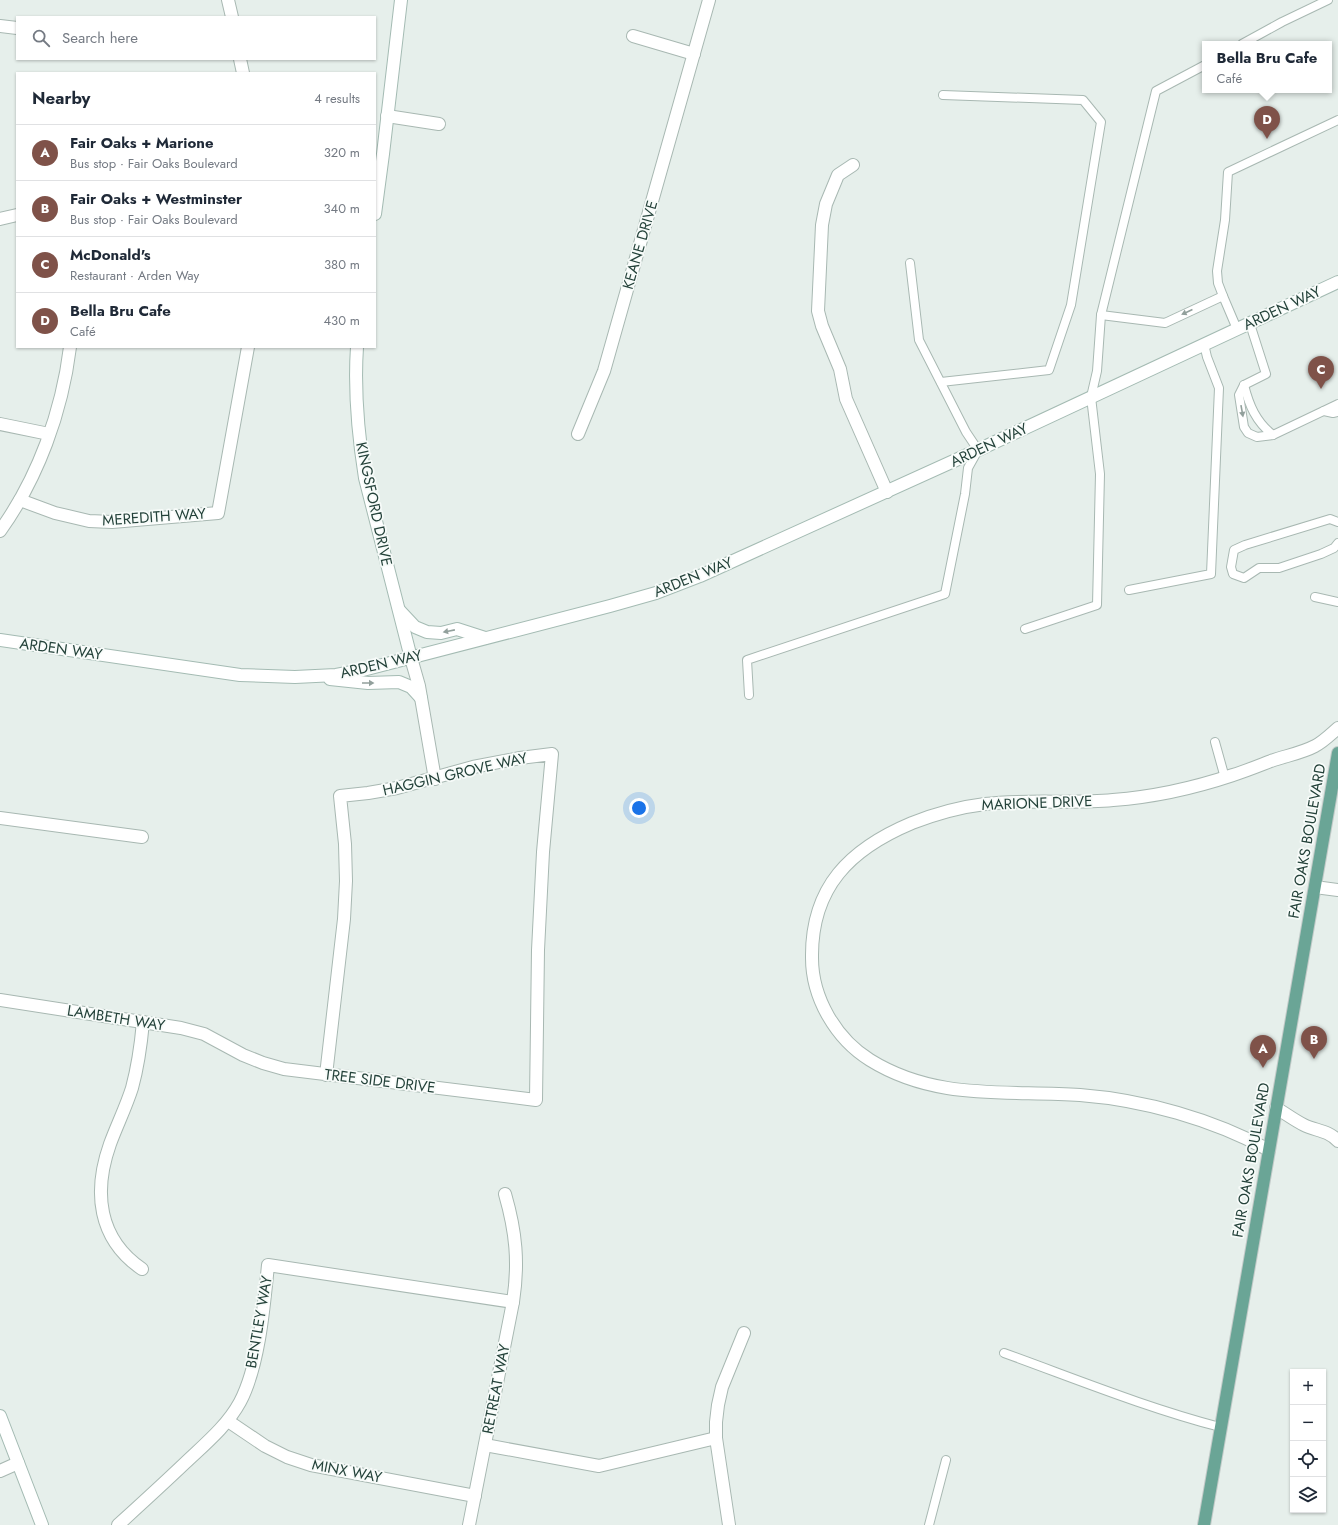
<!DOCTYPE html>
<meta charset="utf-8">
<style>
body{margin:0;font-family:Jost,sans-serif;background:#f6f6f7;color:#1f2937}
.controls{position:absolute;right:12px;bottom:12px;display:grid;overflow:hidden;border-radius:0px;box-shadow:0 1px 3px #0004}
.controls button{width:36px;height:36px;display:grid;place-items:center;padding:0;border:0;border-bottom:1px solid #e0e1e3;background:#fff;color:#1f2937;font:20px sans-serif}
.you{position:absolute;left:639px;top:808px;width:14px;height:14px;margin:-10px;border:3px solid #fff;border-radius:50%;background:#1a73e8;box-shadow:0 0 0 6px #1a73e833}
.badge{display:grid;place-items:center;width:26px;height:26px;border-radius:50%;background:#7f5249;color:#fff;font-size:13px;font-weight:700}
.pin{position:absolute;translate:-50% -33px;filter:drop-shadow(0 1px 2px #0008)}
.pin::after{content:'';position:absolute;top:21px;width:14px;height:12px;background:inherit;clip-path:polygon(0 0,100% 0,50% 100%)}
.popup{position:absolute;left:1202px;top:41px;width:130px;height:52px;box-sizing:border-box;display:grid;place-content:center;border-radius:0px;background:#fff;filter:drop-shadow(0 1px 3px #0005);font-size:13px;white-space:nowrap;color:#747a83}
.popup b{font-size:15px;color:#1f2937}
.popup::after{content:'';position:absolute;left:50%;top:100%;margin-left:-8px;border:8px solid transparent;border-top-color:#fff}
.list{margin:0;padding:0;list-style:none}
h2{display:flex;justify-content:space-between;align-items:center;height:52px;margin:0;padding:0 16px;font-size:17px}
h2 small{font-size:13px;font-weight:400;color:#747a83}
.list li{display:grid;grid-template-columns:26px 1fr auto;gap:12px;align-items:center;box-sizing:border-box;height:56px;padding:0 16px;border-top:1px solid #e0e1e3}
.list b{display:block;font-size:15px;white-space:nowrap}
.list p{margin:0;font-size:13px;white-space:nowrap;color:#747a83}
.list em{font-size:13px;font-style:normal;color:#747a83}
.icon{flex:none;width:22px;height:22px;fill:none;stroke:currentColor;stroke-width:2;stroke-linecap:round;stroke-linejoin:round}
.map{position:relative;flex:none;width:1338px;height:1525px;overflow:hidden}
.search{position:absolute;background:#fff;box-shadow:0 1px 3px #0004;left:16px;top:16px;width:360px;height:44px;display:flex;align-items:center;gap:10px;box-sizing:border-box;padding:0 14px;border-radius:0px;color:#747a83;font-size:15px}
.panel{position:absolute;background:#fff;box-shadow:0 1px 3px #0004;left:16px;top:72px;width:360px;height:276px;border-radius:0px}
.map>svg:first-child{display:block}
.lines{fill:none;stroke-linecap:round;stroke-linejoin:round}
.lane-casing{stroke:#a8b8b2;stroke-width:10}
.street-casing{stroke:#a8b8b2;stroke-width:14}
.secondary-casing{stroke:#a4bbb3;stroke-width:14}
.primary-casing{stroke:#c2cac8;stroke-width:14}
.lane{stroke:#fff;stroke-width:8}
.street{stroke:#fff;stroke-width:12}
.secondary{stroke:#fff;stroke-width:12}
.primary{stroke:#6aa596;stroke-width:12}
.oneway{fill:#92a09c}
.labels{text-anchor:middle;stroke-width:3.5;stroke-linejoin:round;paint-order:stroke}
.street-label{font-size:15px;fill:#24423a;stroke:#f7fbf9}
</style>
<div class="map">
<svg width="1338" height="1525" viewBox="0 0 1338 1525">
<rect width="100%" height="100%" fill="#e6efeb"/>
<g class="lines">
<g class="lane-casing">
<g id="lane">
<polyline points="1242,44 1282,22 1328,0"/>
<polyline points="1101,315 1165,323 1223,296"/>
<polyline points="1250,324 1266,374 1244,385 1239,395 1244,427 1248,433 1257,437 1273,435 1338,404"/>
<polyline points="1237,329 1223,296 1218,283 1217,271 1225,220 1228,172 1338,120"/>
<polyline points="941,382 1049,370 1071,305 1101,122 1083,100 943,95"/>
<path d="M 1244,385 C 1249,405 1256,422 1273,435"/>
<polyline points="1324,411 1333,413 1338,412"/>
<polyline points="1338,522 1330,519 1245,545 1234,550 1231,567 1233,574 1244,578 1259,568 1279,568 1321,554 1334,548 1338,543"/>
<polyline points="1129,590 1211,574 1219,388 1207,357 1204,344"/>
<polyline points="1315,597 1338,602"/>
<polyline points="1025,629 1097,605 1100,474 1091,397 1097,371 1101,315 1156,91 1205,65"/>
<polyline points="749,695 747,660 945,594 965,494 968,468 978,450 966,432 919,340 910,263"/>
<polyline points="1215,742 1225,778"/>
<path d="M 1004,1353 C 1076,1379 1147,1408 1220,1427"/>
<polyline points="929,1525 946,1460"/>
</g>
</g>
<g class="street-casing">
<g id="street">
<polyline points="228,0 232,17"/>
<polyline points="0,26 17,28"/>
<polyline points="633,36 694,54"/>
<polyline points="240,59 243,73"/>
<polyline points="387,116 439,124"/>
<polyline points="853,165 838,175 826,204 822,225 818,311 822,326 840,369 846,399 887,492"/>
<polyline points="0,219 17,215"/>
<polyline points="0,424 49,434"/>
<polyline points="578,434 604,371 709,0"/>
<polyline points="20,500 55,513 89,521 112,522 218,513 248,347"/>
<path d="M 0,531 C 38,478 62,412 70,347"/>
<polyline points="411,658 419,686 435,779"/>
<polyline points="0,818 142,837"/>
<polyline points="1315,887 1338,890"/>
<polyline points="0,1000 181,1028 204,1034 243,1055 263,1063 284,1069 536,1100 538,950 543,852 552,754 520,758 473,767 397,788 368,793 340,796 345,844 346,881 344,919 326,1075"/>
<path d="M 1276,1108 C 1285,1113 1294,1120 1304,1125 C 1316,1131 1328,1130 1338,1141"/>
<path d="M 1269,1150 C 1212,1119 1144,1100 1080,1095 C 1006,1090 936,1101 870,1060 C 836,1039 812,998 812,958 C 811,887 850,849 912,823 C 935,814 960,807 985,804 C 1028,799 1071,804 1113,800 C 1154,797 1194,788 1233,775 C 1246,771 1258,766 1271,761 C 1285,756 1302,753 1315,746 C 1323,742 1331,734 1338,728"/>
<path d="M 142,1269 C 98,1239 93,1192 110,1144 C 117,1125 126,1107 132,1088 C 138,1066 141,1044 143,1022"/>
<polyline points="228,1421 265,1446 287,1457 311,1465 475,1496"/>
<polyline points="485,1445 599,1466 716,1438"/>
<polyline points="0,1471 18,1463"/>
<path d="M 118,1525 C 141,1504 163,1484 185,1463 C 205,1444 227,1426 240,1402 C 259,1366 264,1306 268,1265 L 513,1302"/>
<path d="M 469,1525 L 513,1302 C 519,1263 516,1232 505,1194"/>
<polyline points="729,1525 716,1438 716,1422 718,1405 722,1387 744,1333"/>
</g>
</g>
<g class="secondary-casing">
<g id="secondary">
<polyline points="375,214 383,154 401,0"/>
<path d="M 357,347 C 354,391 358,434 365,478 L 411,658"/>
<polyline points="400,611 415,627 427,632 441,633 457,629 485,638"/>
<polyline points="0,640 240,675 295,677 336,675 363,670 610,606 656,593 700,576 978,450 1338,282"/>
<polyline points="330,679 368,683 399,682 411,687 421,698"/>
<polyline points="0,1416 42,1525"/>
</g>
</g>
<g class="primary-casing">
<polyline id="primary" points="1204,1525 1338,753"/>
</g>
<use href="#lane" class="lane"/>
<use href="#street" class="street"/>
<use href="#secondary" class="secondary"/>
<use href="#primary" class="primary"/>
</g>
<defs><path id="oneway-solid" d="M-6-.8H1V-3.2L6.5 0L1 3.2V.8H-6Z"/></defs>
<g class="oneway">
<use href="#oneway-solid" transform="translate(1187 312) rotate(155)"/>
<use href="#oneway-solid" transform="translate(1242 411) rotate(80)"/>
<use href="#oneway-solid" transform="translate(449 631) rotate(169)"/>
<use href="#oneway-solid" transform="translate(368 683)"/>
</g>
<g class="labels">
<g class="street-label">
<text transform="translate(640 245) rotate(-74)" y="5">KEANE DRIVE</text>
<text transform="translate(1282 308) rotate(-25)" y="5">ARDEN WAY</text>
<text transform="translate(989 445) rotate(-25)" y="5">ARDEN WAY</text>
<text transform="translate(374 504) rotate(78)" y="5">KINGSFORD DRIVE</text>
<text transform="translate(154 517) rotate(-4)" y="5">MEREDITH WAY</text>
<text transform="translate(693 577) rotate(-22)" y="5">ARDEN WAY</text>
<text transform="translate(61 649) rotate(8)" y="5">ARDEN WAY</text>
<text transform="translate(381 664) rotate(-13)" y="5">ARDEN WAY</text>
<text transform="translate(455 774) rotate(-13)" y="5">HAGGIN GROVE WAY</text>
<text transform="translate(1037 803) rotate(-2)" y="5">MARIONE DRIVE</text>
<text transform="translate(1307 841) rotate(-80)" y="5">FAIR OAKS BOULEVARD</text>
<text transform="translate(116 1018) rotate(9)" y="5">LAMBETH WAY</text>
<text transform="translate(380 1081) rotate(7)" y="5">TREE SIDE DRIVE</text>
<text transform="translate(1251 1160) rotate(-80)" y="5">FAIR OAKS BOULEVARD</text>
<text transform="translate(259 1322) rotate(-80)" y="5">BENTLEY WAY</text>
<text transform="translate(496 1389) rotate(-79)" y="5">RETREAT WAY</text>
<text transform="translate(347 1471) rotate(11)" y="5">MINX WAY</text>
</g>
</g>
</svg>
<div class="controls">
<button>+</button>
<button>−</button>
<button><svg class="icon" aria-label="locate" viewBox="0 0 24 24"><circle cx="12" cy="12" r="6"/><path d="M12 2v4M12 18v4M2 12h4M18 12h4"/></svg></button>
<button><svg class="icon" aria-label="layers" viewBox="0 0 24 24"><path d="M12 4l9 5-9 5-9-5zM3 14l9 5 9-5"/></svg></button>
</div>
<div class="you"></div>
<div class="pin badge" style="left:1263px;top:1068px">A</div>
<div class="pin badge" style="left:1314px;top:1059px">B</div>
<div class="pin badge" style="left:1321px;top:389px">C</div>
<div class="pin badge" style="left:1267px;top:139px">D</div>
<div class="popup"><b>Bella Bru Cafe</b>Café</div>
<div class="search"><svg class="icon" aria-label="search" viewBox="0 0 24 24"><circle cx="10" cy="10" r="6"/><path d="M15 15l6 6"/></svg>Search here</div>
<section class="panel">
<h2>Nearby<small>4 results</small></h2>
<ul class="list">
<li><span class="badge">A</span><div><b>Fair Oaks + Marione</b><p>Bus stop · Fair Oaks Boulevard</p></div><em>320 m</em></li>
<li><span class="badge">B</span><div><b>Fair Oaks + Westminster</b><p>Bus stop · Fair Oaks Boulevard</p></div><em>340 m</em></li>
<li><span class="badge">C</span><div><b>McDonald's</b><p>Restaurant · Arden Way</p></div><em>380 m</em></li>
<li><span class="badge">D</span><div><b>Bella Bru Cafe</b><p>Café</p></div><em>430 m</em></li>
</ul>
</section>
</div>
